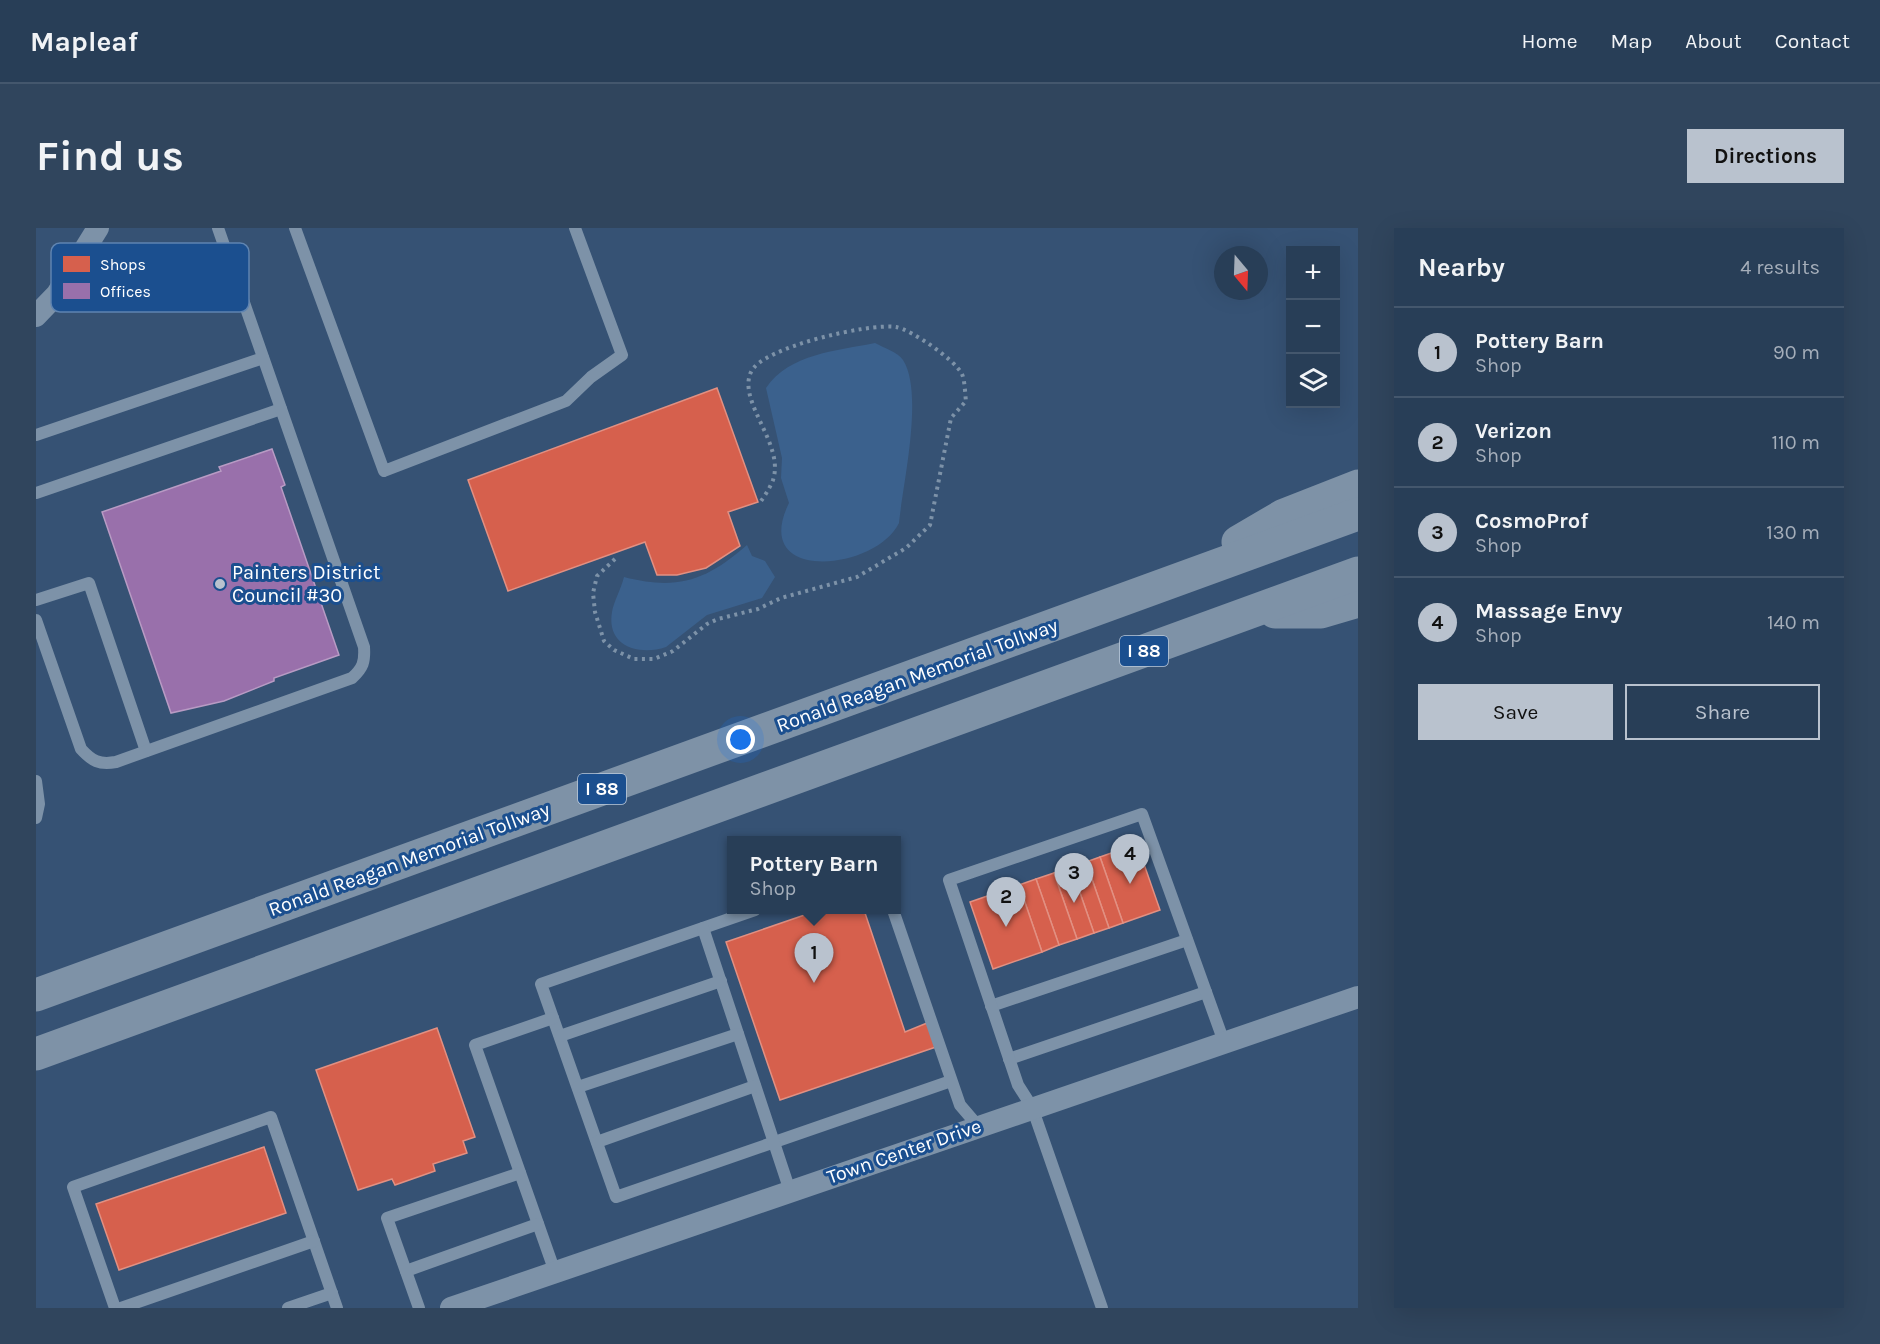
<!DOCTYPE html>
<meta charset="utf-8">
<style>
body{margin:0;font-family:Karla,sans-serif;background:#30455d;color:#f1f3f6}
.controls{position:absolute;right:18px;top:18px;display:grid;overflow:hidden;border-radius:0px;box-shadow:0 6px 24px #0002}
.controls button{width:54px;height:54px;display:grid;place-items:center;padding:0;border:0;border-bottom:2px solid #44576d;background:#283e57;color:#f1f3f6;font:30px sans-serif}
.compass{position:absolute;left:1178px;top:18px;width:54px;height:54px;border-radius:50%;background:#283e57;box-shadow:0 6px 24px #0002;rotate:161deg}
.you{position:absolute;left:705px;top:512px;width:21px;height:21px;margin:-15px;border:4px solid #fff;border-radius:50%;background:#1a73e8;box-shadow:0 0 0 9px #1a73e833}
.badge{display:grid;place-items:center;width:39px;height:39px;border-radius:50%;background:#b9c2ce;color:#111;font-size:20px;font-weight:700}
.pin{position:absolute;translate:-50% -50px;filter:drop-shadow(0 2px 3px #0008)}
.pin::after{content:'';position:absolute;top:32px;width:21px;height:18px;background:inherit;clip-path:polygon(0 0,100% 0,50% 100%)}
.popup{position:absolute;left:691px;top:608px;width:174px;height:78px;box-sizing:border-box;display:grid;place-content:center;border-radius:0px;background:#283e57;filter:drop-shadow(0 2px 4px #0005);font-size:20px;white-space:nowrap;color:#a5aeba}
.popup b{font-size:22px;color:#f1f3f6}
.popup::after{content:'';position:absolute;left:50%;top:100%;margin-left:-12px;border:12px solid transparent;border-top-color:#283e57}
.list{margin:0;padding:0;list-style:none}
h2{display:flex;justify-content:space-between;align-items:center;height:78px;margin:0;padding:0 24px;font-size:26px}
h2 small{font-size:20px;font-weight:400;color:#a5aeba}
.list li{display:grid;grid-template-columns:39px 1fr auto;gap:18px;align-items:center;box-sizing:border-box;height:90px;padding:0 24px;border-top:2px solid #44576d}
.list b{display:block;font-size:22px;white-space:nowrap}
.list p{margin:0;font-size:20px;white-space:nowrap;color:#a5aeba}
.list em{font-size:20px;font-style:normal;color:#a5aeba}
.actions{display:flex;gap:12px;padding:18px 24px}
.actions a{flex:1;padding:14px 0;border:2px solid #b9c2ce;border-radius:0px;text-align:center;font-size:21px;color:#b9c2ce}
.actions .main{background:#b9c2ce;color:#111}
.icon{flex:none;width:33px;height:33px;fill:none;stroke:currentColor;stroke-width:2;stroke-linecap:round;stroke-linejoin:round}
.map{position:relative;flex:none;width:1322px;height:1080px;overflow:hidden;border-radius:0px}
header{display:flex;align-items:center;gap:36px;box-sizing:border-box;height:84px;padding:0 30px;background:#283e57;border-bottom:2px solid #44576d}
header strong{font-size:28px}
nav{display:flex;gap:33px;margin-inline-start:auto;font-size:21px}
.intro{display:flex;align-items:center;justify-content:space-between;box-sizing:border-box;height:144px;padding:0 36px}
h1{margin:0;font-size:42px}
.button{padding:15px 27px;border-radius:0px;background:#b9c2ce;color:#111;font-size:21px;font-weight:700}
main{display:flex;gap:36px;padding:0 36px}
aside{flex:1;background:#283e57;border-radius:0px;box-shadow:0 6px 24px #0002}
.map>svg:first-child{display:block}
.water{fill:#3b618d}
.shops{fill:#d6604d;stroke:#e29082;stroke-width:1.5}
.offices{fill:#9970ab;stroke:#b89bc4;stroke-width:1.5}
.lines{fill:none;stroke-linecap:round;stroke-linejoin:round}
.path{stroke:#7d92a8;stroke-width:4;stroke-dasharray:3 4.5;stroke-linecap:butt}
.lane{stroke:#7d92a8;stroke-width:12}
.street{stroke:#7d92a8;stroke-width:22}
.highway{stroke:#7e92a7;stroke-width:33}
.poi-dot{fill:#b9c2ce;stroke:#1b4f8f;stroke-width:2}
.labels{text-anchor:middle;stroke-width:6;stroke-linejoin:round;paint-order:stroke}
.shield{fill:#1b4f8f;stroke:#bbcadd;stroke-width:1.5}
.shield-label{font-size:18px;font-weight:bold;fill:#fff}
.poi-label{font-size:20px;fill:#fff;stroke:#1b4f8f;text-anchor:start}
.street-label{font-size:20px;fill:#fff;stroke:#1b4f8f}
.key{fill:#1b4f8f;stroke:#5f84b1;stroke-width:1.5}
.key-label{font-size:16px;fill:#fff}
</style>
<header>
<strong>Mapleaf</strong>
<nav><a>Home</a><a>Map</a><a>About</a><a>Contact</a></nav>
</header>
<div class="intro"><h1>Find us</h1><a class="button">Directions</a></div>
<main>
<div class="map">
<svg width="1322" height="1080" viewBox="0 0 1322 1080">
<rect width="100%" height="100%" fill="#365274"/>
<g class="water">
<path d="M 839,115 C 848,120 862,124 867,132 C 888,165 867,255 863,295 C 840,343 713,356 753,275 L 745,250 L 746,230 L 730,160 C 754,125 801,123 839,115 Z"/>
<path d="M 711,317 L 716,328 L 729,333 L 739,349 L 726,370 L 671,387 L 630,419 C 604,428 570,419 576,384 C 578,373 585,361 588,349 C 642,363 671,352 711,317 Z"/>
</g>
<g class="shops">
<polygon points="681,160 722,274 692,284 704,318 670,340 641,347 621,347 609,314 472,363 432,252"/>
<polygon points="1101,616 1124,682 1087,695 1064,629"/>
<polygon points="1064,629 1087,695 1073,700 1050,634"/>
<polygon points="1050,634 1073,700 1058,705 1035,639"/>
<polygon points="1035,639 1058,705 1041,711 1018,645"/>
<polygon points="1018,645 1041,711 1023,717 1000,651"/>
<polygon points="1000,651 1023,717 1006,724 983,657"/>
<polygon points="983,657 1006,724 957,741 934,674"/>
<polygon points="783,682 828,682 869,804 891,795 900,819 744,872 690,714"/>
<polygon points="401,800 439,909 427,913 431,925 397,936 399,943 359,957 356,951 322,962 280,842"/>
<polygon points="228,919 250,985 83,1042 60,976"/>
</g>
<polygon class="offices" points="236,221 249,257 245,259 303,427 238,450 238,453 188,473 135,485 66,284 185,243 183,239"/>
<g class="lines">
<path class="path" d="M 579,331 L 561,348 L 557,365 L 559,384 L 568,413 L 578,422 L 598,431 L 618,431 L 637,423 L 671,396 L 682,391 L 722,381 L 745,370 L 821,349 L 870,320 L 894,297 L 915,190 L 930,173 C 929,166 929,153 926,146 C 919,132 876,102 860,99 C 833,95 726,119 715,144 C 701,174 749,216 737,252 C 734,260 728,269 723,276"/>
<g class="lane">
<polyline points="259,0 348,243 530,173 555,149 586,127 539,0"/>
<polyline points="0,207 227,130"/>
<polyline points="0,265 245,181"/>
<polyline points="0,372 53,355 110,523"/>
<path d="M 0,392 L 45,521 C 56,533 63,537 80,534 L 316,450 C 327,440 329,434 328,419 L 182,0"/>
<polyline points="0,553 3,576 0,590"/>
<polyline points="719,682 505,756 580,969 915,853"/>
<polyline points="857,682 924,877 942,898"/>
<polyline points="667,700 754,963"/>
<polyline points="955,778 1151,712"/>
<polyline points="517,790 439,817 519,1044"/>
<polyline points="524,808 685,753"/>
<polyline points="973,831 1170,764"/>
<polyline points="542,859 702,806"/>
<polyline points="561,914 719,858"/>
<polyline points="370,1043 502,996"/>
<polyline points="79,1080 37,959 235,889 301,1080"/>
<polyline points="85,1080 278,1013"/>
<polyline points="252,1080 296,1065"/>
<polyline points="383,1080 351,990 484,945"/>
<polyline points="1066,1080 996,879 982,857 913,652 1106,586 1188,814"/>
</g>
<g class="street">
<polyline points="0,88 21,66 62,0"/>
<polyline points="415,1080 1322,769"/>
</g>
<g class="highway">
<polyline points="1202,314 1248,287 1322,258"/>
<polyline points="1239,384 1285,384 1322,373"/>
<polyline points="0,767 1322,286"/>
<polyline points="0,826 1322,345"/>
</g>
</g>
<circle class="poi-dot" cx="184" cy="356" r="6"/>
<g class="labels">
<g class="shield">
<rect x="1084" y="408" width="48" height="30" rx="4.5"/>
<rect x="542" y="546" width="48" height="30" rx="4.5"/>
</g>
<g class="shield-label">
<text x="1108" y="429">I 88</text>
<text x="566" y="567">I 88</text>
</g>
<g class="poi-label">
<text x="196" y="351">Painters District<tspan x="196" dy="23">Council #30</tspan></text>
</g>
<g class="street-label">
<text transform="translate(881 447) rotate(-20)" y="7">Ronald Reagan Memorial Tollway</text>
<text transform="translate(373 631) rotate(-20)" y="7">Ronald Reagan Memorial Tollway</text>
<text transform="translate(868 923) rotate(-19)" y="7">Town Center Drive</text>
</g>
</g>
<rect x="15" y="15" width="198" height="69" rx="9" class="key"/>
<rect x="27" y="28" width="27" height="16" fill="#d6604d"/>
<rect x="27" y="55" width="27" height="16" fill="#9970ab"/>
<g class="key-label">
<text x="64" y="42">Shops</text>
<text x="64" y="69">Offices</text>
</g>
</svg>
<div class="controls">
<button>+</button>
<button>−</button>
<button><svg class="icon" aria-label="layers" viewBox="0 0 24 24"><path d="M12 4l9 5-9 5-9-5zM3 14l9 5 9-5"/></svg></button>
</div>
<svg class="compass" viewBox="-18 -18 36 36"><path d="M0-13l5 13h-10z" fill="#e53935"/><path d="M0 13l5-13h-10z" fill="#a5aeba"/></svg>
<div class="you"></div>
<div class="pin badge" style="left:778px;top:755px">1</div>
<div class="popup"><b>Pottery Barn</b>Shop</div>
<div class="pin badge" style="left:970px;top:699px">2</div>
<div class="pin badge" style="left:1038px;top:675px">3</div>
<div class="pin badge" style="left:1094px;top:656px">4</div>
</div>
<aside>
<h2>Nearby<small>4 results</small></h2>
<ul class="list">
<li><span class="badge">1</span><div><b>Pottery Barn</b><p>Shop</p></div><em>90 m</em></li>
<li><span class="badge">2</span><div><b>Verizon</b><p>Shop</p></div><em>110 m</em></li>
<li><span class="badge">3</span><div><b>CosmoProf</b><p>Shop</p></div><em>130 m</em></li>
<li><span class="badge">4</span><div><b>Massage Envy</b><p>Shop</p></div><em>140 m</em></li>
</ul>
<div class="actions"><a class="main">Save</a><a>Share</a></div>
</aside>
</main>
